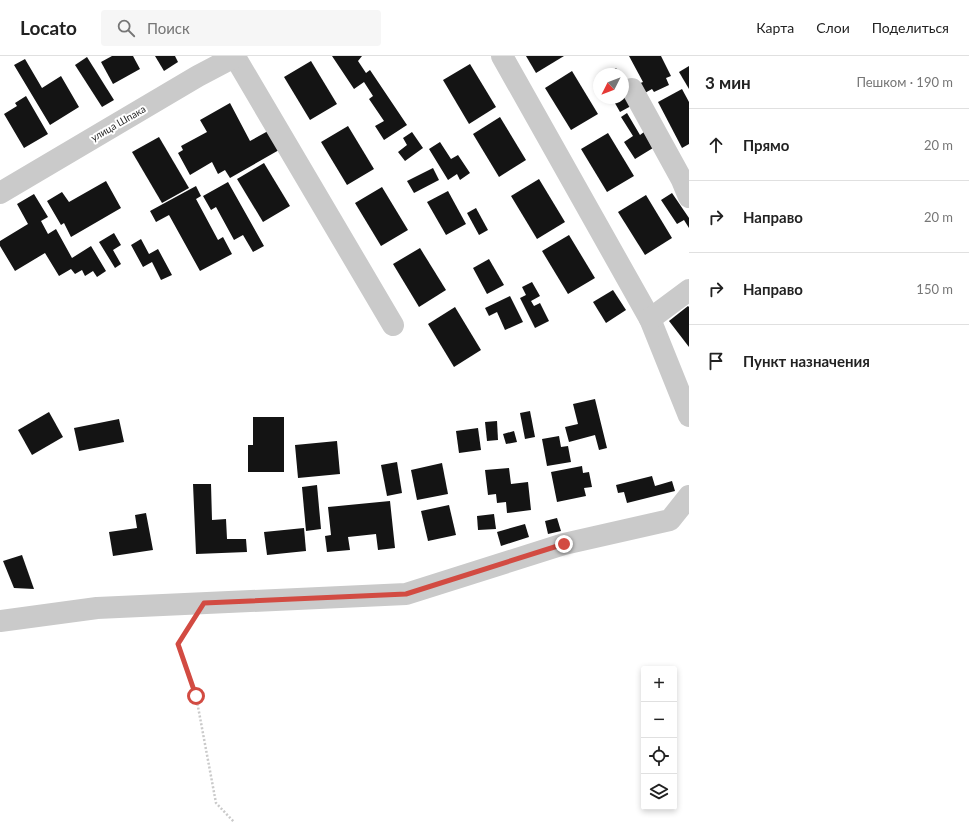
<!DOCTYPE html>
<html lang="ru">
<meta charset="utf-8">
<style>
body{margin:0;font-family:Lato,sans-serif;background:#f6f6f6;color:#222}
.controls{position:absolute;right:12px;bottom:12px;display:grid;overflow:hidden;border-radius:4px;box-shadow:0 2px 6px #0003}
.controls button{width:36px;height:36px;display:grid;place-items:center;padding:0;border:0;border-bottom:1px solid #e0e0e0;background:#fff;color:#222;font:20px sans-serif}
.compass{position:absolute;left:593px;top:12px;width:36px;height:36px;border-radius:50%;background:#fff;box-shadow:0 2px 6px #0003;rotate:228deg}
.stop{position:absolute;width:12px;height:12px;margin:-9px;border:3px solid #d24b42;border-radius:50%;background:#fff}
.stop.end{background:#d24b42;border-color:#fff;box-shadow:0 1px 4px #0008}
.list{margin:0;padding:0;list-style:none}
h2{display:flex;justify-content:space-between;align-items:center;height:52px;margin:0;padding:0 16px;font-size:17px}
h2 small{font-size:13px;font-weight:400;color:#767676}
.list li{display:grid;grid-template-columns:26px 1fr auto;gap:12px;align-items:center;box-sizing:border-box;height:72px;padding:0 16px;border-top:1px solid #e0e0e0}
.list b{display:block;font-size:15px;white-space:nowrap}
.list em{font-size:13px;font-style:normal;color:#767676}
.icon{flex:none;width:22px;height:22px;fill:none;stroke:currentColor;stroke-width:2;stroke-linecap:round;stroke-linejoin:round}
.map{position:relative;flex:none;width:689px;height:766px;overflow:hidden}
header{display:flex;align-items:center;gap:24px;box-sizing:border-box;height:56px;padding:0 20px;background:#fff;border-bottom:1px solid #e0e0e0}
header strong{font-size:19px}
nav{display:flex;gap:22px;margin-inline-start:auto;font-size:14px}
.search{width:280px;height:36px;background:#f6f6f6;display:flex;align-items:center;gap:10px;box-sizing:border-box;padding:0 14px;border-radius:4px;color:#767676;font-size:15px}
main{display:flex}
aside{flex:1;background:#fff}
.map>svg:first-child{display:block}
.building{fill:#141414}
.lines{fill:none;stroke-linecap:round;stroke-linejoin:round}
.path{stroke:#cacaca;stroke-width:2.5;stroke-dasharray:2 2;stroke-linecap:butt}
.minor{stroke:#cacaca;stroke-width:22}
.route{stroke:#d24b42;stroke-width:5}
.labels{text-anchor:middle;stroke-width:4;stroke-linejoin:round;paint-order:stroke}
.street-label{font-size:10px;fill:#2d2d2d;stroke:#fff}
</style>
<header>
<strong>Locato</strong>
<div class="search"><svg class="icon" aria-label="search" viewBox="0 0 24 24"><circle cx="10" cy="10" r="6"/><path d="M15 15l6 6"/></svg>Поиск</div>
<nav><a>Карта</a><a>Слои</a><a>Поделиться</a></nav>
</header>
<main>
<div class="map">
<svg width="689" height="766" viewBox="0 0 689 766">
<rect width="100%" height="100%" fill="#fff"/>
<g class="building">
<polygon points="112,0 133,0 140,13 113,28 101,6"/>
<polygon points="155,0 175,0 178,6 164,15"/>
<polygon points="332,0 362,0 358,5 366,17 370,14 407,69 384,84 375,70 384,65 369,43 373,40 364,26 354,33"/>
<polygon points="526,0 564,0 536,17"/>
<polygon points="629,0 661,0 671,20 666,22 669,29 654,36 652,33 643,38 638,28 643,26"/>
<polygon points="87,1 114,44 102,51 75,9"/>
<polygon points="25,3 42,32 61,20 79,51 50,69 14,9"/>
<polygon points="311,5 337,48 310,64 284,21"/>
<polygon points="470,8 496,51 469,68 443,24"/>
<polygon points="689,10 689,33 679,16"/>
<polygon points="616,12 620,18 606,18"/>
<polygon points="572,15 598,58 571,74 545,32"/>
<polygon points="682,33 689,46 689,88 682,92 658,46"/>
<polygon points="623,36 631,50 620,56 612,42 623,42"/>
<polygon points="26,40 48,78 24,92 4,58 17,50 15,47"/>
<polygon points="230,47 250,85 268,75 279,94 230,122 225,114 218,118 212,106 190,119 178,97 183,94 181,90 207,76 200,64"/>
<polygon points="627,57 640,79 644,76 653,92 635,103 624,86 633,80 621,61"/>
<polygon points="500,61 526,104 499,121 473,78"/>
<polygon points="348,70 374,113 347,129 321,86"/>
<polygon points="412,76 423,92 405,105 398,96 407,89 403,82"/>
<polygon points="608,77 634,120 607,136 581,93"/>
<polygon points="159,81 189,132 162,147 132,96"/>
<polygon points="440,86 451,103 458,99 470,117 460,124 457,118 448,124 429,93"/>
<polygon points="264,107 290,150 263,166 237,123"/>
<polygon points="433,112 439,124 414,137 407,125"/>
<polygon points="539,123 565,166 537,183 511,140"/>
<polygon points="106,125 121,152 71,181 64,167 61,169 47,145 62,136 69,146"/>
<polygon points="228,126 264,190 253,196 243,179 234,184 216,151 211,154 203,140"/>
<polygon points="196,130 201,140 196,143 218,184 223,181 232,198 200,215 169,159 156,166 150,155"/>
<polygon points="382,131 408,174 381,190 355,147"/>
<polygon points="448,135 466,168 446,179 427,146"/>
<polygon points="672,137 689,162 689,172 684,164 677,168 661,144"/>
<polygon points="34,138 48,161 41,165 48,178 56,173 72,202 91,190 106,215 97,221 93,215 85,220 82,214 75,218 71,213 59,220 45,197 15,215 0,190 0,185 28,168 17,148"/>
<polygon points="646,139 672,182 645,199 618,156"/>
<polygon points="476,152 488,174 479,179 467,157"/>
<polygon points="114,177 121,189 113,194 121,208 115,212 99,186"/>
<polygon points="569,179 595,222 568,238 542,195"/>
<polygon points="141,183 149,198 158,193 172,219 161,224 152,206 143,211 131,189"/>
<polygon points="420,192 446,234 419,251 393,208"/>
<polygon points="489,203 504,229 487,238 473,212"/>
<polygon points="532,226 540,240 531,245 534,250 540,247 549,265 535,272 520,242 526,239 522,231"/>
<polygon points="613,234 626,254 606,267 593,246"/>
<polygon points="510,240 523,266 505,274 497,256 489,260 485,252"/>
<polygon points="688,250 689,251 689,291 669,265"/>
<polygon points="455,251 481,294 454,311 428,268"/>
<polygon points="595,343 607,392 599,394 595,379 569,386 565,371 578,368 573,348"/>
<polygon points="530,355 535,381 525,383 520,357"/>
<polygon points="49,356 63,381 32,399 18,374"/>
<polygon points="253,361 284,361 284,416 248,416 248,389 253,389"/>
<polygon points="119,363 124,386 79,395 74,372"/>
<polygon points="497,365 498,384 487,385 485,366"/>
<polygon points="478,372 481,394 459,397 456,375"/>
<polygon points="514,375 517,386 506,388 503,378"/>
<polygon points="559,380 561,391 568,390 571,406 547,410 542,383"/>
<polygon points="337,385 340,418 298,422 295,389"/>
<polygon points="397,406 402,437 387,440 381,409"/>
<polygon points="442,407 448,438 417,444 411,414"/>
<polygon points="582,410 583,417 589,416 592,431 584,432 586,440 557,446 551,416"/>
<polygon points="509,412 511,428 528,426 531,454 507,457 506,446 497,447 496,438 488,439 485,414"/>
<polygon points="652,420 655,430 672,425 675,435 627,447 624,436 618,437 616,429"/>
<polygon points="193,428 211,428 212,464 226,463 227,483 246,483 247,496 196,498"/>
<polygon points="317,429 321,473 306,475 302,431"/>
<polygon points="390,445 395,492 378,494 376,478 348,481 350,494 327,496 325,480 331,479 328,451"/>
<polygon points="449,449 456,479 428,485 421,455"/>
<polygon points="146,457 153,494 113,500 109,476 137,472 135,459"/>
<polygon points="494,458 496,473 478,474 477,460"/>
<polygon points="557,462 561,475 548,478 545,465"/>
<polygon points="525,468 529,481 501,490 497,476"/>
<polygon points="304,472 306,495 267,499 264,476"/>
<polygon points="22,499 34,533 14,532 3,505"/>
</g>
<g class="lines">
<polyline class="path" points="192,566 179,589 196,640 216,747 234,766"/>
<g class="minor">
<polyline points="502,0 650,263 689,360"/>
<polyline points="235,1 393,269"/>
<polyline points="632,33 682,124 689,141"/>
<polyline points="0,137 198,20 236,0"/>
<polyline points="650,263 689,234"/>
<polyline points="0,565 97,552 406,538 564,488 670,464 689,440"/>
</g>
</g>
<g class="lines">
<polyline class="route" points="196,640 178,588 204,547 406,538 564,488"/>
</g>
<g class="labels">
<g class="street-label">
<text transform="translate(118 67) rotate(-30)" y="4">улица Шпака</text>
</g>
</g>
</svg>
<div class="controls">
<button>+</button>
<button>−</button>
<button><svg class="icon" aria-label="locate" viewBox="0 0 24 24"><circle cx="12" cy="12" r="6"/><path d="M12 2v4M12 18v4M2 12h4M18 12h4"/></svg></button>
<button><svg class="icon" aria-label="layers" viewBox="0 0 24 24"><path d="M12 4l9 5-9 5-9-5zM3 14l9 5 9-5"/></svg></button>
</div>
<svg class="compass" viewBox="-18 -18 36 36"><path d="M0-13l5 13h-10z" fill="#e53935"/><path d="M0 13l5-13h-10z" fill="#767676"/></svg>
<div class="stop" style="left:196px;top:640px"></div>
<div class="stop end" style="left:564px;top:488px"></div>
</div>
<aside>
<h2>3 мин<small>Пешком · 190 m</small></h2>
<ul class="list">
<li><svg class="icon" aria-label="ahead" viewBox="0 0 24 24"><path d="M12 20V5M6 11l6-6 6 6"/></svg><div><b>Прямо</b></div><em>20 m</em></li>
<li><svg class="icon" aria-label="right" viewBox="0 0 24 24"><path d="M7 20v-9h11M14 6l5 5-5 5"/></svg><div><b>Направо</b></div><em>20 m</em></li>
<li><svg class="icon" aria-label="right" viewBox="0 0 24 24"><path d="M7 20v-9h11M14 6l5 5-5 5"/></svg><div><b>Направо</b></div><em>150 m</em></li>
<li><svg class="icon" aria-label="arrive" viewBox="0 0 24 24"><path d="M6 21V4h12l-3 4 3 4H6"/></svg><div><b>Пункт назначения</b></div></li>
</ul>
</aside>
</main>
